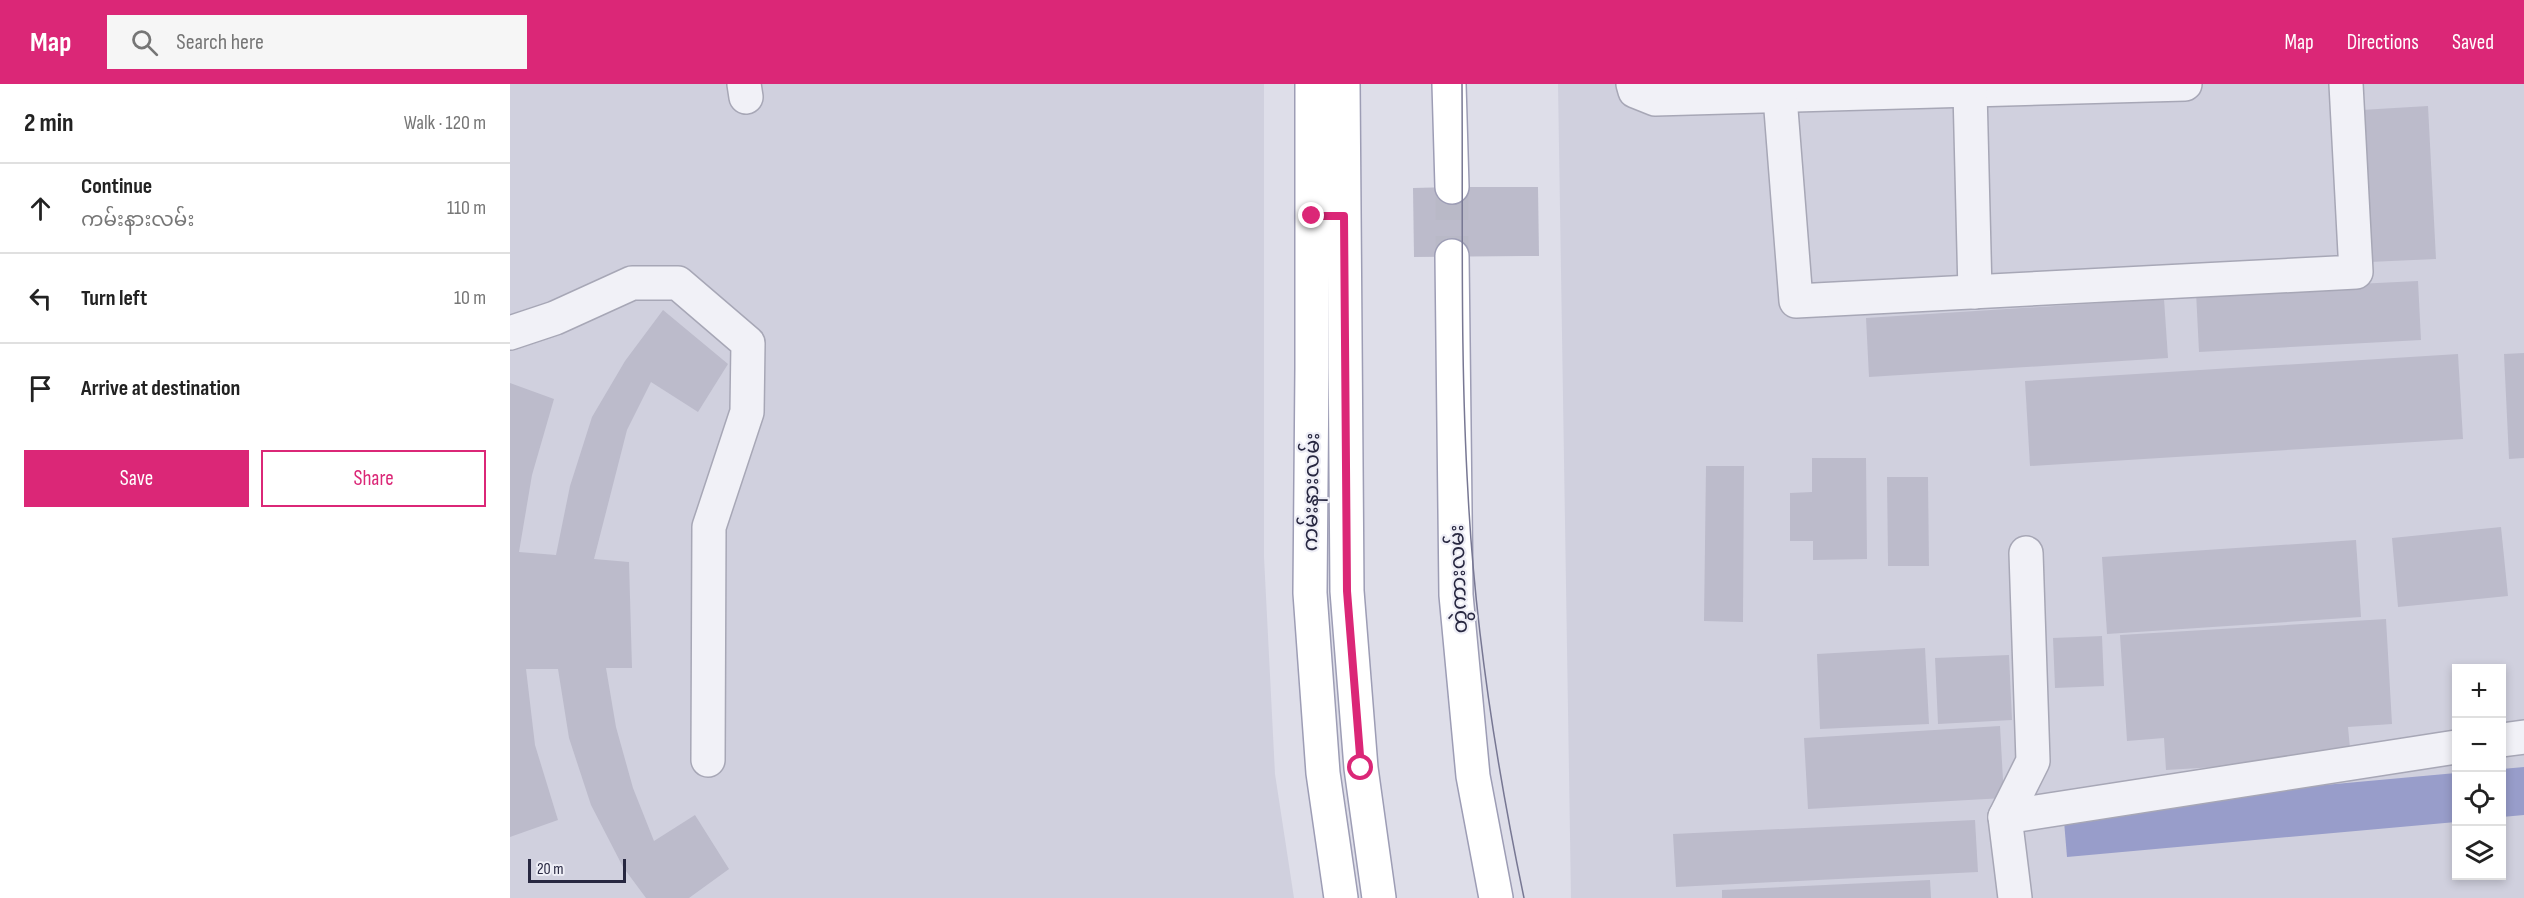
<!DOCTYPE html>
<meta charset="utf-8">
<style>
body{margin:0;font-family:"Sofia Sans Condensed","Noto Sans Myanmar",sans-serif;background:#f6f6f6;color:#222}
.controls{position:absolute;right:18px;bottom:18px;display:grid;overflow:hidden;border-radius:0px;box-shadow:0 3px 9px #0003}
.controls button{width:54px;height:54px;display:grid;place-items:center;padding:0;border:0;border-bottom:2px solid #e0e0e0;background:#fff;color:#222;font:30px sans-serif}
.scale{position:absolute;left:18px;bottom:15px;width:98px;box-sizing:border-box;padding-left:6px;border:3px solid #272740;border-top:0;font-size:16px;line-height:21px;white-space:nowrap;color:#272740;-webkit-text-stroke:4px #eeeef6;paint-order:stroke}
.stop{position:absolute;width:18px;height:18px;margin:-14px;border:4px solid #db2777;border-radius:50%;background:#fff}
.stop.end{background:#db2777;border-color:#fff;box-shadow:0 2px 6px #0008}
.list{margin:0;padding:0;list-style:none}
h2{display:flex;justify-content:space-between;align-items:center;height:78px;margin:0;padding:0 24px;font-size:26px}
h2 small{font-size:20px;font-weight:400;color:#767676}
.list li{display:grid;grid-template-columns:39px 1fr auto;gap:18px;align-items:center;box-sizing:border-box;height:90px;padding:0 24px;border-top:2px solid #e0e0e0}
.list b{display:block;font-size:22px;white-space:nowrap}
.list p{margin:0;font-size:20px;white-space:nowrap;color:#767676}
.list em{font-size:20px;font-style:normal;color:#767676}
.actions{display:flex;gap:12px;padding:18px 24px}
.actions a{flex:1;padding:14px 0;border:2px solid #db2777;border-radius:0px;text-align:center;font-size:21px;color:#db2777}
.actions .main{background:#db2777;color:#fff}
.icon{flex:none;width:33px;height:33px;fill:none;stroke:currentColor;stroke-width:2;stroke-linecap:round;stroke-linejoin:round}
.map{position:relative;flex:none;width:2014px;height:814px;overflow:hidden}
header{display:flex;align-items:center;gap:36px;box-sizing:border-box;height:84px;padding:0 30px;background:#db2777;color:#fff}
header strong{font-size:28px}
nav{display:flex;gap:33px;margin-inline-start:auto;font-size:21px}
.search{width:420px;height:54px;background:#f6f6f6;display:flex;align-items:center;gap:15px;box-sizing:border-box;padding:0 21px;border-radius:0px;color:#767676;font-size:22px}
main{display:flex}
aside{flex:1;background:#fff}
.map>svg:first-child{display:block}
.built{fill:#d0d0de;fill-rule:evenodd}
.water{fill:#989dca}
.building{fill:#bcbbcb}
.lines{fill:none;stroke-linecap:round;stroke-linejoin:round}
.major-tunnel{stroke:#b9b9c7;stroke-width:33;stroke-dasharray:33 16;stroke-linecap:butt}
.minor-casing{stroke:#a7a7b6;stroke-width:36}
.major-casing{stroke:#9d9db5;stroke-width:36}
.minor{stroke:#f1f1f7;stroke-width:33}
.major{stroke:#fff;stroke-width:33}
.tram{stroke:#777793;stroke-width:1.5}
.route{stroke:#db2777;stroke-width:8}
.labels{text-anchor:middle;stroke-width:4.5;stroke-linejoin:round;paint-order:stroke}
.street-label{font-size:21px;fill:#272740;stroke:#eeeef6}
</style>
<header>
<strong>Map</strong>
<div class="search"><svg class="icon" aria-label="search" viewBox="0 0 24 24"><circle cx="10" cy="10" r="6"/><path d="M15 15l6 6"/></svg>Search here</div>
<nav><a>Map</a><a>Directions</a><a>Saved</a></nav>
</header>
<main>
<aside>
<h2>2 min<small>Walk · 120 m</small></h2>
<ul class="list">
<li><svg class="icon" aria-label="ahead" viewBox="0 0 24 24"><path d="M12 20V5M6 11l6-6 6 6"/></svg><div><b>Continue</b><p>ကမ်းနားလမ်း</p></div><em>110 m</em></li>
<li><svg class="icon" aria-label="left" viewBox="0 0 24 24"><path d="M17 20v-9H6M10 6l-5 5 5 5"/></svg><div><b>Turn left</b></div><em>10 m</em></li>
<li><svg class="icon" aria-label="arrive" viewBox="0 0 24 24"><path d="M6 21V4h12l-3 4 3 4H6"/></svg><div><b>Arrive at destination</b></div></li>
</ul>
<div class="actions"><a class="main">Save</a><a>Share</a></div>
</aside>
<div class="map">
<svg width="2014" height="814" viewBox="0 0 2014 814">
<rect width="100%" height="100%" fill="#dedee9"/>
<g class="built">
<polygon points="0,0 754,0 754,473 765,690 784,814 0,814"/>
<path d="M 1048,0 L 2014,0 L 2014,814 L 1061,814 ZM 1946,584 L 1992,584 L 1992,792 L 1946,792 Z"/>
</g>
<g class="water">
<polygon points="2014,683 2014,731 1992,733 1992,685"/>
<polygon points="1946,689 1946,738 1557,773 1553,725"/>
</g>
<g class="building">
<polygon points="1918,22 1926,175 1859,178 1851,26"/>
<polygon points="942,103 1028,103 1029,172 904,173 903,104"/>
<polygon points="1908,197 1911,256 1689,268 1686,208"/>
<polygon points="1654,215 1658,274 1359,293 1356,234"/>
<polygon points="153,226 218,280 188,328 141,298 117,346 84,475 119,478 122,584 96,584 106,643 123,704 144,757 185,731 219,785 179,814 136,814 113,783 81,721 59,654 48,585 16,585 25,661 48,736 0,753 0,299 44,315 22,391 9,468 46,471 60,402 82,333 115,277"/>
<polygon points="2014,269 2014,374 1999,375 1994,270"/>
<polygon points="1948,270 1953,355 1520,382 1515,297"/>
<polygon points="1302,374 1356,374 1357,475 1303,476 1303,457 1280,457 1280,409 1302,408"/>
<polygon points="1196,382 1234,382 1233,538 1194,537"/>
<polygon points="1377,393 1418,393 1419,482 1378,482"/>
<polygon points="1991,443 1998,512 1888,523 1882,454"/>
<polygon points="1846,456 1851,533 1597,550 1592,473"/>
<polygon points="1876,535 1882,640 1838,643 1841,675 1656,686 1654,654 1617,657 1610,551"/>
<polygon points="1592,552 1594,602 1545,604 1543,554"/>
<polygon points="1415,564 1419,640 1310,645 1307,570"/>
<polygon points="1499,571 1502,636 1428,640 1425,574"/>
<polygon points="1490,642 1494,714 1298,725 1294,654"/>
<polygon points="1465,736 1468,788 1166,803 1163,750"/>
<polygon points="1420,796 1421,814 1212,814 1212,806"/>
</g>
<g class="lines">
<polyline class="major-tunnel" points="942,103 942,172"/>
<g class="minor-casing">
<g id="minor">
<polyline points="234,0 236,13"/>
<polyline points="1123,0 1125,7 1145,15 1675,0"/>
<polyline points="1460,7 1465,208"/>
<polyline points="1270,13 1286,217 1846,188 1836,0"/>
<polyline points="0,249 45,234 122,199 168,199 238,259 237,328 199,443 198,676"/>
<polyline points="1992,656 2014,653"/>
<polyline points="1495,733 1946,663"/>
<polyline points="1505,814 1495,733 1523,677 1516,469"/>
</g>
</g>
<g class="major-casing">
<g id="major">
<polyline points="802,0 802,284 800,509 813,689 831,814"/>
<polyline points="833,0 837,507 851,684 869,814"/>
<polyline points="939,0 942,103"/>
<polyline points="942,172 946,511 963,692 986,814"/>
</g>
</g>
<use href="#minor" class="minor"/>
<use href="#major" class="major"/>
<path class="tram" d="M 952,0 C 953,136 950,273 958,409 C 965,546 986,680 1014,814"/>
</g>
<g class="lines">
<polyline class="route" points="802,132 834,132 837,507 851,684"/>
</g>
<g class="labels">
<g class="street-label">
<text transform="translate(801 408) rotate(-89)" y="7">ကမ်းနားလမ်း</text>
<text transform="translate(948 495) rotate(-92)" y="7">တွဲကားလမ်း</text>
</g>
</g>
</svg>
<div class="controls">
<button>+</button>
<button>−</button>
<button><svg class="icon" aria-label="locate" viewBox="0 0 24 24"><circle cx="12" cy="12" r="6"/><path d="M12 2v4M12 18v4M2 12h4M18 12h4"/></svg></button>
<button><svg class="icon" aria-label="layers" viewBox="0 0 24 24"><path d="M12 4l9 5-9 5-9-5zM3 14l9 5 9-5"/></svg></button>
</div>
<div class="scale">20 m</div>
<div class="stop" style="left:851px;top:684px"></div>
<div class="stop end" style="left:802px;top:132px"></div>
</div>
</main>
